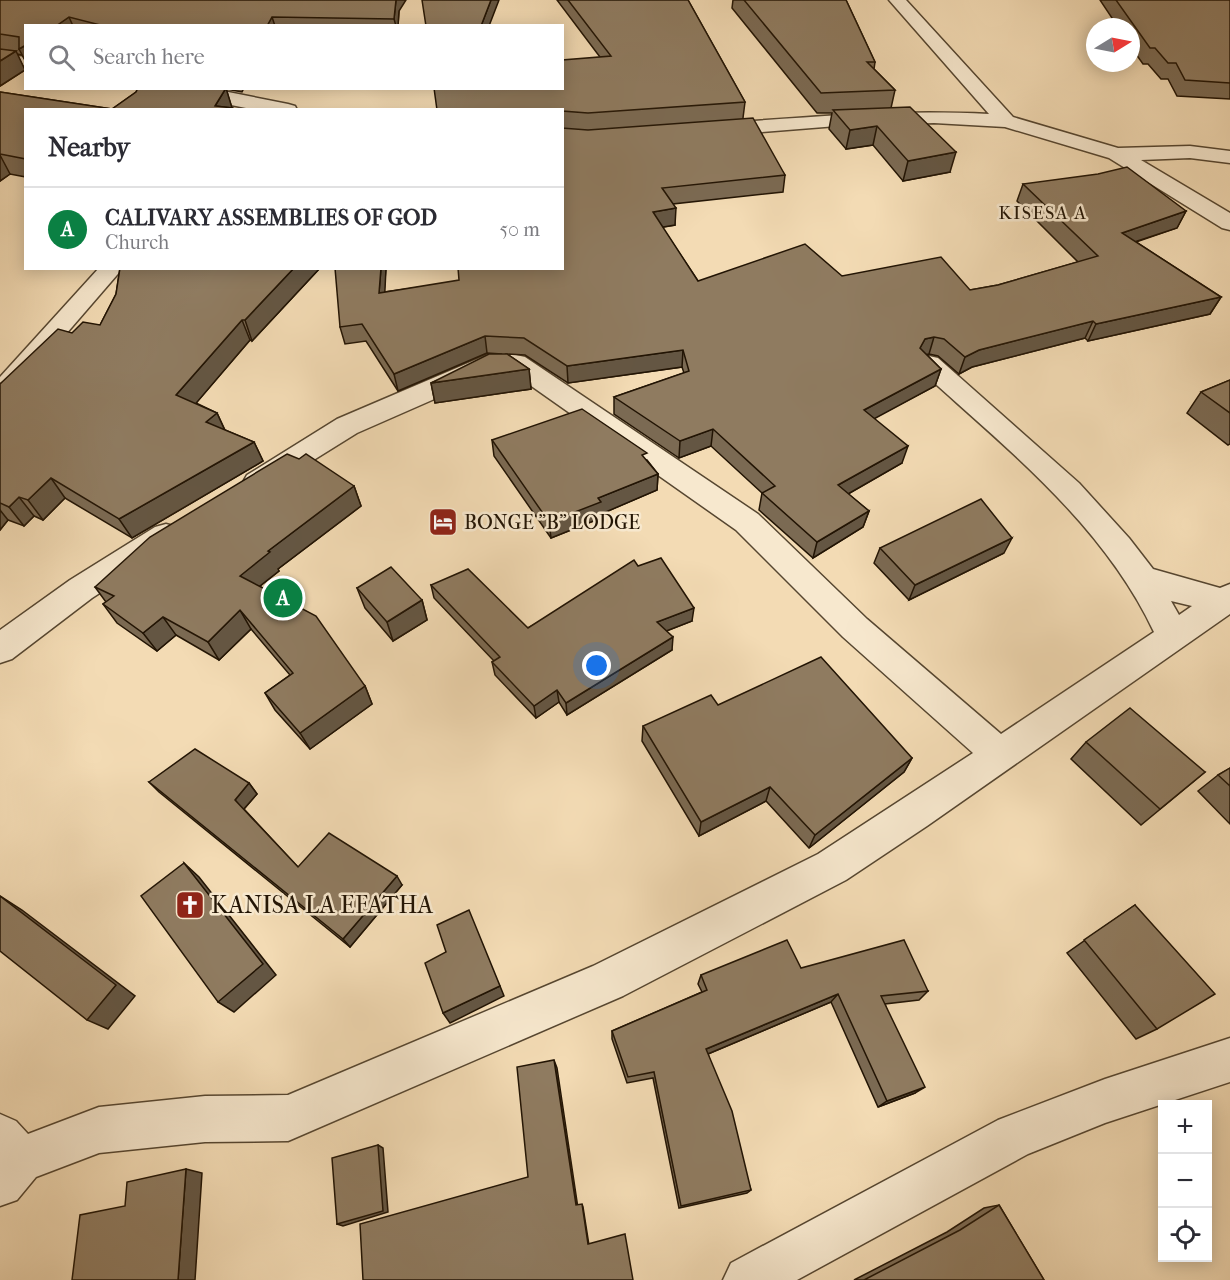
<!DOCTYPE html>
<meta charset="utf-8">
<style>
body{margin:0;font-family:"IM FELL French Canon",serif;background:#f2f2f3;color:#2b2b33}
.controls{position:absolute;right:18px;bottom:18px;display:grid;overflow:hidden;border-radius:0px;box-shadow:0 3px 15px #0003}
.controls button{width:54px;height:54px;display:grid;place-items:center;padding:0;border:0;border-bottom:2px solid #e1e1e2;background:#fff;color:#2b2b33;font:30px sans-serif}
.compass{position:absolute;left:1086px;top:18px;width:54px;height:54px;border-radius:50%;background:#fff;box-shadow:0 3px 15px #0003;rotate:80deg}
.you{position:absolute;left:597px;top:666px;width:21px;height:21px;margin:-15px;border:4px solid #fff;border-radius:50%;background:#1a73e8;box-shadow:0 0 0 9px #1a73e833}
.badge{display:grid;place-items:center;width:39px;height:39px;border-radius:50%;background:#0b8043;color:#fff;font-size:20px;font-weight:700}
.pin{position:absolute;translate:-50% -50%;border:3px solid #fff;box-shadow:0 2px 6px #0006}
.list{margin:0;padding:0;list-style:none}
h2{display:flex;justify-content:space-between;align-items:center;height:78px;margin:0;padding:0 24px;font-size:26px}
h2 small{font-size:20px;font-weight:400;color:#7c7c81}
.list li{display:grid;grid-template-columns:39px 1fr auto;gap:18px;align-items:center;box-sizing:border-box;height:84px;padding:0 24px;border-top:2px solid #e1e1e2}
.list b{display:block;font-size:22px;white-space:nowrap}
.list p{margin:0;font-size:20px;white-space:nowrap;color:#7c7c81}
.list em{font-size:20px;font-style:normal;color:#7c7c81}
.icon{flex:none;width:33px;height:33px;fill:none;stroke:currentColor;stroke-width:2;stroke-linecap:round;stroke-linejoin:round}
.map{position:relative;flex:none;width:1230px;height:1280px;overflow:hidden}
.search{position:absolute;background:#fff;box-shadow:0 3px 15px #0003;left:24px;top:24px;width:540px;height:66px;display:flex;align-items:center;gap:15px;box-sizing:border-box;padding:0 21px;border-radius:0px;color:#7c7c81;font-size:22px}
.panel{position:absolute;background:#fff;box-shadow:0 3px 15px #0003;left:24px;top:108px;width:540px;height:162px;border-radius:0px}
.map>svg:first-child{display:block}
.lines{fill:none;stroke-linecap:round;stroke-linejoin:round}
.minor-casing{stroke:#564630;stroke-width:3}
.minor{fill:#f7e8ce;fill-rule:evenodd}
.wall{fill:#7b6a53;stroke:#221404;stroke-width:1.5}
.shaded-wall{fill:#645643;stroke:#221404;stroke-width:1.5}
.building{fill:#8f7b60;stroke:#221404;stroke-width:1.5}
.labels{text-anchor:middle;stroke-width:5;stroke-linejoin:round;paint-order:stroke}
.far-quarter-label{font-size:18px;letter-spacing:1.5px;fill:#221404;stroke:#f7e8ce}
.poi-label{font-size:20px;fill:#221404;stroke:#f7e8ce;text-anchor:start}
.near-poi-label{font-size:24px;fill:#221404;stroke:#f7e8ce;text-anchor:start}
</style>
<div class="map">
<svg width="1230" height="1280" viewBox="0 0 1230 1280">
<rect width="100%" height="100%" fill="#f3dbb4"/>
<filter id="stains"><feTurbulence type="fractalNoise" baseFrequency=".00333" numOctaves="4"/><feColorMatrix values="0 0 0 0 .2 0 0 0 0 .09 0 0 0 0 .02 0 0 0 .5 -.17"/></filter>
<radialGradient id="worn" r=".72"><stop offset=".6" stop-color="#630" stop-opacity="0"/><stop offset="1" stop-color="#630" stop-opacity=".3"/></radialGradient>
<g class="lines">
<g class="minor-casing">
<g id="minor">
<path d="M 889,0 L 906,0 L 1013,117 L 1118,148 L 1190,146 L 1230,151 L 1230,163 L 1190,158 L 1141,160 L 1230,213 L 1230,230 L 1222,228 L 1109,158 L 1005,127 L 934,123 L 837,126 L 714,136 L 707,134 L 704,130 L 707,126 L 714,124 C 806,117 897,109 989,114 Z"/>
<polygon points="0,54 26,57 26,68 0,64"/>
<polygon points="167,88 208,88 288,104 295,106 297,110 256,110 176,94 169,92"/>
<polygon points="99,268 123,268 9,400 0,403 0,377"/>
<path d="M 487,355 L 516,355 L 525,357 L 758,514 L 867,619 L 1001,734 L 1154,632 C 1103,524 1006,448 920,370 L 916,364 L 920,358 L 929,356 L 938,358 L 1079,483 L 1129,538 L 1153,569 L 1220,588 L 1230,584 L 1230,614 L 927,826 L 846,880 L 623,996 L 288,1141 L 205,1142 L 99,1153 L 36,1177 L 17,1200 L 0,1206 L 0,1114 L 16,1121 L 28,1134 L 99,1107 L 205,1096 L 288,1095 L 593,966 L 818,854 L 973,753 L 843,637 L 736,530 L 510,371 L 491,371 L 439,397 L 357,433 L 267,489 L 257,492 L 247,489 L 243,482 L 247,475 L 337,419 ZM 1171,601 L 1192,606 L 1179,615 Z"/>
<polygon points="166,524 177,527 181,535 177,543 92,598 12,659 0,663 0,630 70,580 155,527"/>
<polygon points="1230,1038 1230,1082 1105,1123 1028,1154 797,1280 723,1280 731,1263 998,1120 1105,1079"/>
</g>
</g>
<use href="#minor" class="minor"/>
</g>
<g class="wall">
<polygon points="0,0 399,11 398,26 26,26 26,62 22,55 17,54 25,70 0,86"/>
<polygon points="557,0 688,0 745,102 743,118 785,175 783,192 673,204 675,225 662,227 698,281 842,276 970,290 998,285 1078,262 1017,201 1023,184 1186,211 1177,228 1136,242 1221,297 1210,314 1088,341 1085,338 972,367 959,374 938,356 929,354 926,354 941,369 935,386 874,418 902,463 848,494 869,511 863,527 813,558 759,510 762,493 711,446 679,458 614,414 614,397 684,373 682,367 568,383 525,355 507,354 529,369 531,389 435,403 431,383 502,354 487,353 398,391 366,341 345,344 340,327 386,268 384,292 562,268 562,110 600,57"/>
<polygon points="733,0 846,0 875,62 874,69 895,90 891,108 950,172 903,181 873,145 846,149 829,129 832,113 817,113 732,8"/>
<polygon points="1100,0 1230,0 1230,99 1177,96 1168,79 1161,79 1148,64 1143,64 1131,47 1131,27 1118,27"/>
<polygon points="138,88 244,88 242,92 226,89 232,108 26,110 26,177 10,174 0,181 0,92 112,109 136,92"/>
<polygon points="120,268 320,268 252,341 250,340 196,403 217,413 225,430 254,442 263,461 132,538 65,498 43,520 34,516 24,526 8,520 0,530 0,384 72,333 100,325 116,294"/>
<polygon points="1230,380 1230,444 1228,445 1187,413 1201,392"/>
<polygon points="492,440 647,460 658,474 657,490 601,514 601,518 551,538 494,456"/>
<polygon points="354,486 361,506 278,569 279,571 260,586 365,686 372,704 310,749 275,710 265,693 290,675 251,629 219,660 176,635 157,651 117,623 103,604 106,602 95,587"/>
<polygon points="880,548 1004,553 909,600 874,563"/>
<polygon points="638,566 692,621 666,631 672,650 567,715 559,702 536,718 495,675 492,662 494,661 434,598 431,585 528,628"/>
<polygon points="357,588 422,600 427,620 393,641 365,608"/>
<polygon points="718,705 912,758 904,772 809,848 766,801 699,836 642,741 643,726"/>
<polygon points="1086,742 1205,772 1141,825 1071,759"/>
<polygon points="1230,768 1230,824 1198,791 1218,775"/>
<polygon points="149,782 249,783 257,794 244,809 298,867 402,885 350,947 159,792"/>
<polygon points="1135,905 1157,1029 1136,1039 1067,953"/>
<polygon points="801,968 928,991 919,1000 885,1004 915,1093 878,1107 831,1002 708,1054 751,1190 747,1193 679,1208 653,1078 627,1083 612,1039 612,1031 702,992 698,984 701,975"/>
<polygon points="999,1205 1044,1280 854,1280 947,1232 984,1208"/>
</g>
<g class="shaded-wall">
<polygon points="396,0 406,0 399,11 398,26 396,26 394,19"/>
<polygon points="491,0 499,0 489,26 481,26"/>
<polygon points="69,17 73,26 56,26"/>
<polygon points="272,17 275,26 267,26"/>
<polygon points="26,45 26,62 19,49"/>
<polygon points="16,51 25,70 0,86 0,61"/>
<polygon points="226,88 232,108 215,106"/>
<polygon points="877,126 873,145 846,149 850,130"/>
<polygon points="956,152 950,172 903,181 908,161"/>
<polygon points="0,155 10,174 0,181"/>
<polygon points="676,208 675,225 652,229 653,212"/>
<polygon points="1186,211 1177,228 1113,249 1122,233"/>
<polygon points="294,268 320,268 252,341 245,320"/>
<polygon points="381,268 386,268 384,310 379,293"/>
<polygon points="1221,297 1210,314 1088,341 1096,324"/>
<polygon points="242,320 250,340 186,415 176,395"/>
<polygon points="1093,321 1085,338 972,367 959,374 965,357 979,350"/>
<polygon points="485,336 487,353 398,391 394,374"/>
<polygon points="934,337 929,354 920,356 920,348 925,339"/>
<polygon points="683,350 682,367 568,383 567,366"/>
<polygon points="529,369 531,389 435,403 431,383"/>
<polygon points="941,369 935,386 859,427 864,410"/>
<polygon points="217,413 226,433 206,422"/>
<polygon points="713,429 711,446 679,458 680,441"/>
<polygon points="254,442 263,461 132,538 119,519"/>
<polygon points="908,446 902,463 834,502 838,485"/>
<polygon points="658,474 657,490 601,514 601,518 551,538 549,522 598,498"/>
<polygon points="51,478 65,498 43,520 28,500"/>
<polygon points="354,486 361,506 278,569 279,571 250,594 240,576 268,551"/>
<polygon points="19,497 34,516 24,526 9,507"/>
<polygon points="0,510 8,520 0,530"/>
<polygon points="869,511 863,527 813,558 817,542"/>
<polygon points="1012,538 1004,553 909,600 915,585"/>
<polygon points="422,600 427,620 393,641 387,622"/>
<polygon points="694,608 692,621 656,635 657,622"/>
<polygon points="240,610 251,629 219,660 208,642"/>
<polygon points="163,617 176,635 157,651 143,633"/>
<polygon points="673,637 672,650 567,715 566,703"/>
<polygon points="365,686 372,704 310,749 300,733"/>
<polygon points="557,690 559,702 536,718 534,706"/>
<polygon points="912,758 904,772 809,848 815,835"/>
<polygon points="249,783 257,794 243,810 235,800"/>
<polygon points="770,787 766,801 699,836 701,822"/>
<polygon points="184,863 199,877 276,975 234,1012 218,1002"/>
<polygon points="397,876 402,885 350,947 343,939"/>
<polygon points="0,896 22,910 135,996 108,1029 87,1020"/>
<polygon points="500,986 504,996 450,1023 443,1013"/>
<polygon points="838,994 831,1002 703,1056 706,1049"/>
<polygon points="554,1060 557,1068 578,1208 576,1205"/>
<polygon points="925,1087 915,1093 878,1107 887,1101"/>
<polygon points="378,1145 383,1148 388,1212 343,1226 337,1224"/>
<polygon points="186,1169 202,1173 195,1280 178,1280"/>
<polygon points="582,1204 583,1207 589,1245 588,1244"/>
</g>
<g class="building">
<polygon points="0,0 396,0 394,19 272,17 267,26 104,26 69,17 56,26 26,26 26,45 19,49 19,37 0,34"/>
<polygon points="422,0 491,0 481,26 426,26"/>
<polygon points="568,0 688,0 745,102 588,113 562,111 562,110 437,110 434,88 562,88 562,60 611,56"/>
<polygon points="744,0 846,0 875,62 867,62 895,90 821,93"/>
<polygon points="1116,0 1230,0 1230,83 1185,80 1176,63 1168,63 1155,48 1150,48"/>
<polygon points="0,49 16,51 0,61"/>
<polygon points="138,88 226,88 215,106 233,108 236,110 26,110 26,159 0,154 0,92 112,109 136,92"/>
<polygon points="910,107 956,152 908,161 877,126 850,130 833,110"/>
<polygon points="753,118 785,175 662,188 676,208 653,212 698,281 805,244 842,276 941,257 970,290 998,285 1098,256 1023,184 1098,174 1127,167 1186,211 1122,233 1221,297 1096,324 1093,321 979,350 965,357 944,339 934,337 925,339 920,348 941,369 864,410 908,446 838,485 869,511 817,542 762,493 775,486 713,429 680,441 614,397 689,371 683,350 567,366 524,338 485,336 394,374 362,324 340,327 335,268 381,268 379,293 459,280 458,268 562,268 562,128 588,130"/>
<polygon points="120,268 294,268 245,320 242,320 176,395 217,413 206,422 254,442 119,519 51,478 28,500 19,497 9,507 0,503 0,384 58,329 72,333 83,322 100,325 116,294"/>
<polygon points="489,354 507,354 529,369 431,383"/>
<polygon points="1230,380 1230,413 1201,392"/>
<polygon points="582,409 647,453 642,455 658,474 598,498 601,502 549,522 492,440"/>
<polygon points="287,454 299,459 306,454 354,486 268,551 270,552 240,576 316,616 365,686 300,733 265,693 293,673 240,610 208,642 163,617 143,633 103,604 114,596 95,587 150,537"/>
<polygon points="981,499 1012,538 915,585 880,548"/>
<polygon points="661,558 694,608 657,622 673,637 566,703 557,690 534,706 492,662 500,657 431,585 468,569 528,628 634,560 638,566"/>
<polygon points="391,567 422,600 387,622 357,588"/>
<polygon points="821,657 912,758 815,835 770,787 701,822 643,726 711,695 718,705"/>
<polygon points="1130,708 1205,772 1160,809 1086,742"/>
<polygon points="195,749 249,783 235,800 298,867 329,833 397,876 343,939 149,782"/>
<polygon points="1230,768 1230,786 1218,775"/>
<polygon points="184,863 263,964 218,1002 141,896"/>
<polygon points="0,896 116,985 87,1020 0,951"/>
<polygon points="1135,905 1215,994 1157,1029 1084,940"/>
<polygon points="469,910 500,986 443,1013 425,963 446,952 437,925"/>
<polygon points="787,940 801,968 904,940 928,991 881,996 925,1087 887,1101 838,994 706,1049 732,1111 751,1190 681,1206 654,1072 628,1077 612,1031 707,990 701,975"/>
<polygon points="554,1060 576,1205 582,1204 588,1244 625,1234 633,1280 363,1280 360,1224 528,1177 517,1067"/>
<polygon points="378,1145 383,1211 337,1224 332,1158"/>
<polygon points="186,1169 178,1280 72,1280 80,1215 125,1206 127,1182"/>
<polygon points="999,1205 1044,1280 864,1280 960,1230"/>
</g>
<defs>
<g id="hotel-square" transform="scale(1.5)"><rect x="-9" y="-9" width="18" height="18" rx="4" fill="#8f2418" stroke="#f7e8ce"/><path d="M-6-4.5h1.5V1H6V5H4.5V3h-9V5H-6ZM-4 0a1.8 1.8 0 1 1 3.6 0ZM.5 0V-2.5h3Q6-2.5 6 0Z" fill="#fff"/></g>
<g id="church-square" transform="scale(1.5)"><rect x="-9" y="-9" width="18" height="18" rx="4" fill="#8f2418" stroke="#f7e8ce"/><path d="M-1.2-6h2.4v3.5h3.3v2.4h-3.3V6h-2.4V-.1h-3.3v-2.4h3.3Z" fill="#fff"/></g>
</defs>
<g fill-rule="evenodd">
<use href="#hotel-square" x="443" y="522"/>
<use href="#church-square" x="190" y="905"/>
</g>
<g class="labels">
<g class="far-quarter-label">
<text x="1043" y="219">KISESA A</text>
</g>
<g class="poi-label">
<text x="464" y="529">BONGE "B" LODGE</text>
</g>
<g class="near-poi-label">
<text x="211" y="913">KANISA LA EFATHA</text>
</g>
</g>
<rect width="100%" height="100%" filter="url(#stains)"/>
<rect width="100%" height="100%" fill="url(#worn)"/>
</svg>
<div class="controls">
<button>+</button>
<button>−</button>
<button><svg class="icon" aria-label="locate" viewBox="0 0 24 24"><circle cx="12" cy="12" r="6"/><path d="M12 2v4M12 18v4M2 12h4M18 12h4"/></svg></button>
</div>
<svg class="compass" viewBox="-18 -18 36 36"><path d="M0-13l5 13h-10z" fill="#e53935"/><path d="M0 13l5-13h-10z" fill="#7c7c81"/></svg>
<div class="you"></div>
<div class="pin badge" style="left:283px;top:598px">A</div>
<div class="search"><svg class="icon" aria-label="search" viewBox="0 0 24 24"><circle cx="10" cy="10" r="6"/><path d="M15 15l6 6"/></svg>Search here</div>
<section class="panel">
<h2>Nearby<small></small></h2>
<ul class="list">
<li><span class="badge">A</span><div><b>CALIVARY ASSEMBLIES OF GOD</b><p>Church</p></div><em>50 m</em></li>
</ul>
</section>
</div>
